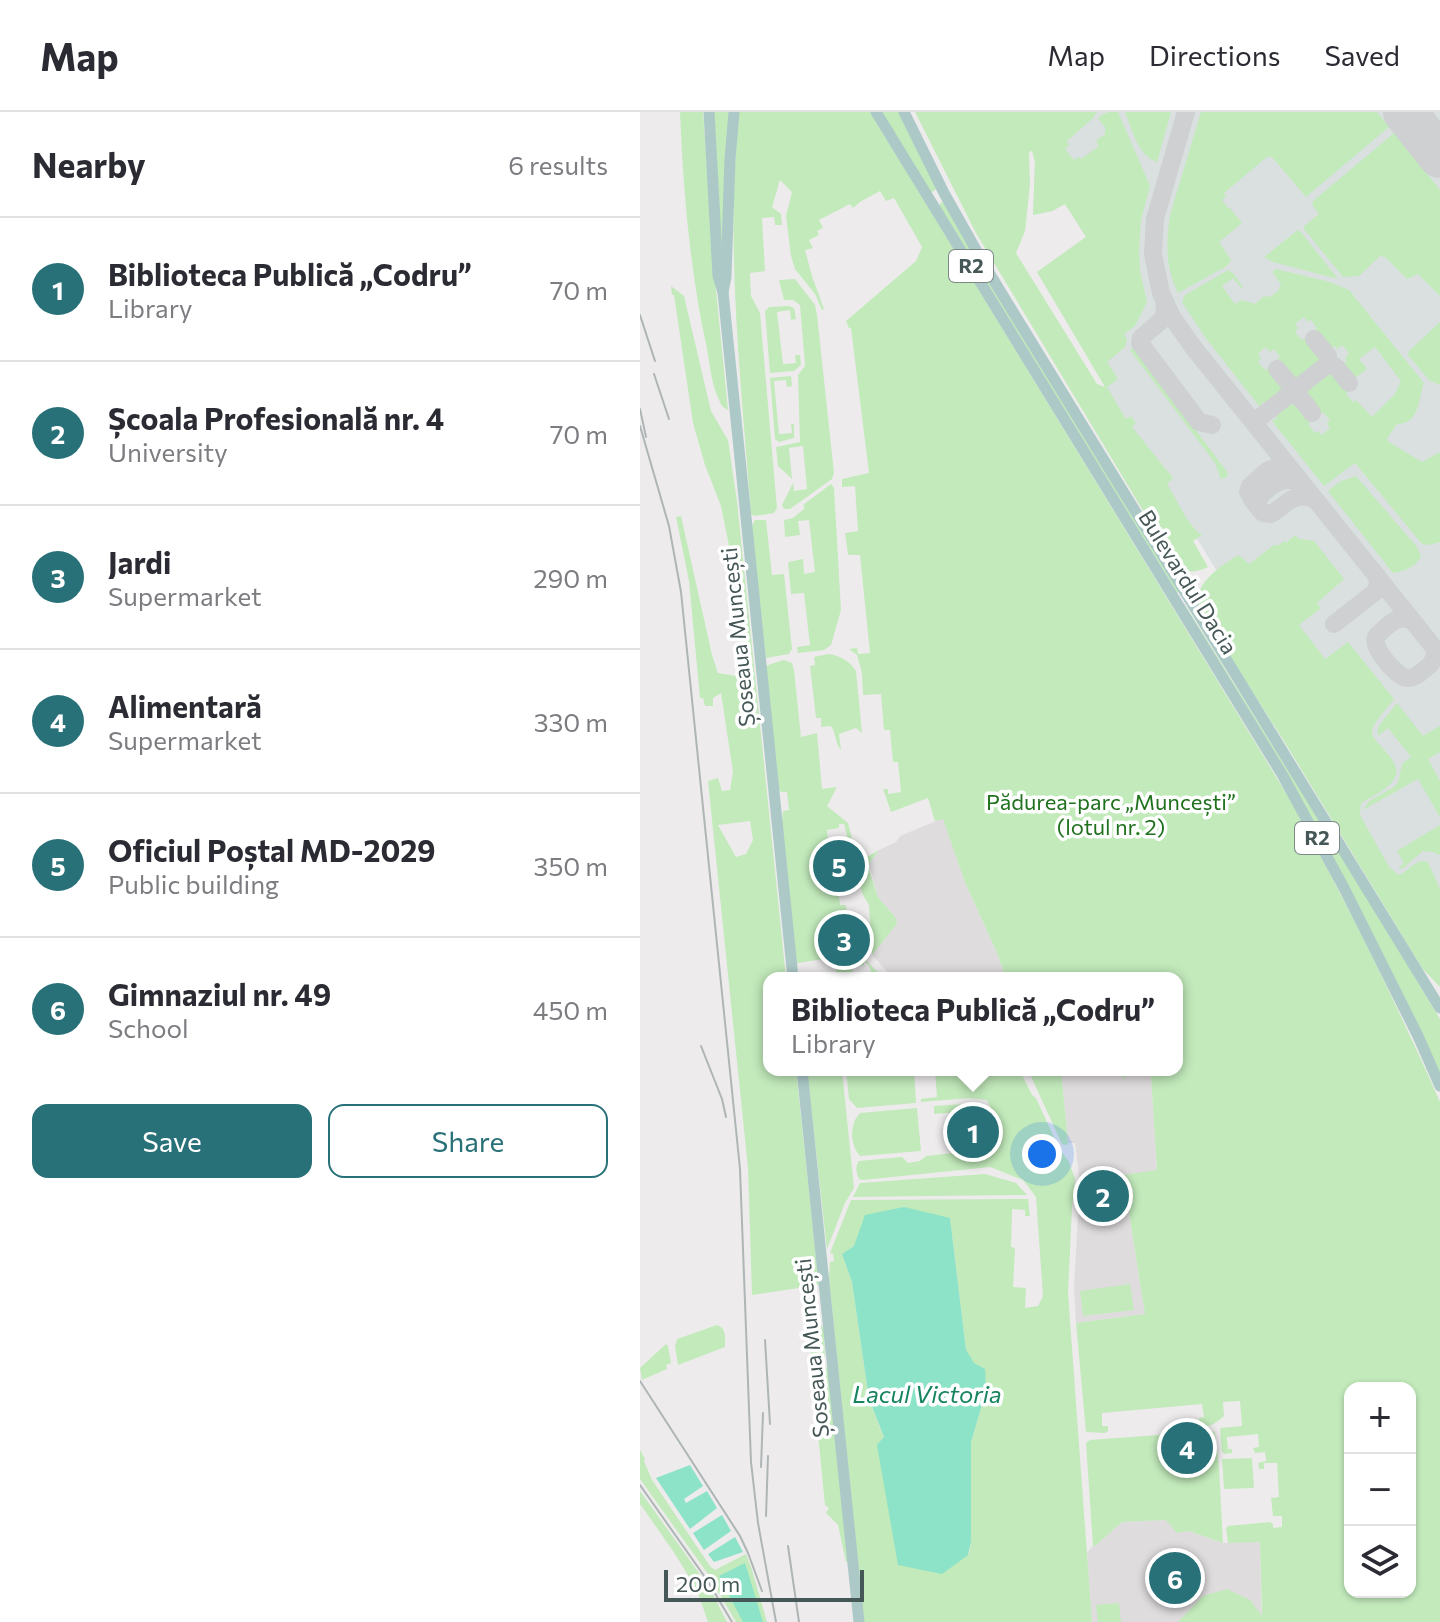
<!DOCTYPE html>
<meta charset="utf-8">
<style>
body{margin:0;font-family:Commissioner,sans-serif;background:#f2f2f3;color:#2b2b33}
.controls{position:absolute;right:24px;bottom:24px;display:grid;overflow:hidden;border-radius:16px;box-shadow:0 2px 6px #0004}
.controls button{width:72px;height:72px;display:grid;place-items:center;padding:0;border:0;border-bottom:2px solid #e1e1e2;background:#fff;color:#2b2b33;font:40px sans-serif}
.scale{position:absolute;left:24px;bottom:20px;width:200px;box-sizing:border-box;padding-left:8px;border:4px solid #455756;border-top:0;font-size:22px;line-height:28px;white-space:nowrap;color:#455756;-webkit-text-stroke:6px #fff;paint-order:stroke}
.you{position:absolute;left:402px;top:1042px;width:28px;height:28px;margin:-20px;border:6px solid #fff;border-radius:50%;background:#1a73e8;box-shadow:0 0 0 12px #1a73e833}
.badge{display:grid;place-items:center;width:52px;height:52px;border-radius:50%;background:#297178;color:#fff;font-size:26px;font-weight:700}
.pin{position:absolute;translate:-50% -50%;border:4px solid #fff;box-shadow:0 2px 8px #0006}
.popup{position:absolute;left:123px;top:860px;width:420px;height:104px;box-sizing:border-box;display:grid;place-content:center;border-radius:16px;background:#fff;filter:drop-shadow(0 2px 6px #0005);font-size:26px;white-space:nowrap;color:#7c7c81}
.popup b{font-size:30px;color:#2b2b33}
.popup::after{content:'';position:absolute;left:50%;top:100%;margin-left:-16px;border:16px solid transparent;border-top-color:#fff}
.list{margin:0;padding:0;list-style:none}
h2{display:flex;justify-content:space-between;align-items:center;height:104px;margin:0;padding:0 32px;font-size:34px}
h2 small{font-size:26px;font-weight:400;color:#7c7c81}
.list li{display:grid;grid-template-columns:52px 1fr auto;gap:24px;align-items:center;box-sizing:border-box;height:144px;padding:0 32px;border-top:2px solid #e1e1e2}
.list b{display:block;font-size:30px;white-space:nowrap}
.list p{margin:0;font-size:26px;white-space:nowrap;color:#7c7c81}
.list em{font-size:26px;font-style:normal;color:#7c7c81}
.actions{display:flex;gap:16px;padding:24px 32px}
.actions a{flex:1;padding:18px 0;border:2px solid #297178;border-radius:16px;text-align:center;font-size:28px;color:#297178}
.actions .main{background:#297178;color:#fff}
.icon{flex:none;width:44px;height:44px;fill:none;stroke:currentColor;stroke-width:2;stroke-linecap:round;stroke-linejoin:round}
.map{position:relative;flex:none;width:800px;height:1510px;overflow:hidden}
header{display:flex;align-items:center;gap:48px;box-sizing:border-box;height:112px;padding:0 40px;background:#fff;border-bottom:2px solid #e1e1e2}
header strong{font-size:38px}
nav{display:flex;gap:44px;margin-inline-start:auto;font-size:28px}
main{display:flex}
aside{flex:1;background:#fff}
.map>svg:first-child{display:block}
.education{fill:#dfdcde}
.airport{fill:#dae0e0}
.green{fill:#c2eabb;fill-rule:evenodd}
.water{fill:#8ce3c7}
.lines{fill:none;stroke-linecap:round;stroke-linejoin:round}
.taxiway{stroke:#ced0d1;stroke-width:18}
.runway{stroke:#ced0d1;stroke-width:44}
.primary{stroke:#acc9c8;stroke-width:11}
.rail{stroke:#aeb5b5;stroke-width:2}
.labels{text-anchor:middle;stroke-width:7;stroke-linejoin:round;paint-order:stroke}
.shield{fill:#fff;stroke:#7d8989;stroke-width:2}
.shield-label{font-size:20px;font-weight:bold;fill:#455756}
.street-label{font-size:22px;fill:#455756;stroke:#fff}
.park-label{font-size:22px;fill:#20711d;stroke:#fff}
.water-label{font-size:24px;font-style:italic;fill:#168461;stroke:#fff}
</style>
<header>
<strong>Map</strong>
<nav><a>Map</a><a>Directions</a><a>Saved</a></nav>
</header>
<main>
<aside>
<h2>Nearby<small>6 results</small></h2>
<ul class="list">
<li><span class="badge">1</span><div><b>Biblioteca Publică „Codru”</b><p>Library</p></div><em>70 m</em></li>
<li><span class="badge">2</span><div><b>Școala Profesională nr. 4</b><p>University</p></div><em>70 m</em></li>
<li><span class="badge">3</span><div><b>Jardi</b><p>Supermarket</p></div><em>290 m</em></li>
<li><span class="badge">4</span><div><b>Alimentară</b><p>Supermarket</p></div><em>330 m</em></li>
<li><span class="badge">5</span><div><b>Oficiul Poștal MD-2029</b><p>Public building</p></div><em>350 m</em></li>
<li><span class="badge">6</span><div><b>Gimnaziul nr. 49</b><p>School</p></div><em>450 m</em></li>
</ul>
<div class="actions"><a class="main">Save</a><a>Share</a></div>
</aside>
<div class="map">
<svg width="800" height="1510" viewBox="0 0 800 1510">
<rect width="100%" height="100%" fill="#eeebed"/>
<g class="education">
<polygon points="303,706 324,768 357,841 366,866 253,866 232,843 257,812 256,806 238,785 229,752 239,738 256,730 260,724"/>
<polygon points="421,958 475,958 484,966 486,959 511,964 517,1059 483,1063 505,1202 436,1211 434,1175 440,1069 435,1031 428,1031"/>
<polygon points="527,1408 549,1419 583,1431 620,1429 621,1490 623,1510 452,1510 447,1441 453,1434 455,1434 482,1410"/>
</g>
<polygon class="airport" points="391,0 800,0 800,788 767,792 576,458 397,160 446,125 425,92 412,99 393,103 395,50 393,39"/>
<g class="green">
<path d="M 40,0 L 63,0 L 75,168 L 88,298 C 83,295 82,295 80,290 C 72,275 70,254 67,237 C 50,159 43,79 40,0 Z"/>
<polygon points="72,0 90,0 83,137 81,137"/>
<path d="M 99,0 L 230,0 L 649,686 C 704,785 754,886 800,990 L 800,1510 L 538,1510 L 563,1484 L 587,1477 L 610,1488 L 622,1504 L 620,1430 L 588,1431 L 586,1416 L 588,1414 L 630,1410 L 633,1412 L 633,1416 L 642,1415 L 642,1404 L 633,1404 L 631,1386 L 639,1385 L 637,1351 L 624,1351 L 624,1357 L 619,1357 L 618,1351 L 626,1349 L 625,1340 L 615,1341 L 613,1336 L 619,1335 L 618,1322 L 587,1325 L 588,1337 L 592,1337 L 592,1341 L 585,1342 L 582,1340 L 580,1316 L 602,1314 L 600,1289 L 583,1290 L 584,1304 C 577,1310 569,1317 560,1313 L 559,1306 L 564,1305 L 562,1292 L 462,1301 L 462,1314 L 468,1314 L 468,1319 L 465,1321 L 446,1320 L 436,1211 L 505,1202 L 483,1063 L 517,1058 L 511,964 L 487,959 L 485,967 L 475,958 L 537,958 L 537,866 L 366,866 L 357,841 L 324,768 L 303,707 L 295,709 L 288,686 L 251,700 L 243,677 L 248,677 L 248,682 L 261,680 L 258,650 L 253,650 L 250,618 L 244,618 L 241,582 L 223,583 L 222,561 L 217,543 L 209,537 L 217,536 L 218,542 L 230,541 L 220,443 L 208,443 L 205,421 L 218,419 L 215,374 L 202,375 L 202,367 L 229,361 L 211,216 L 209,216 L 206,209 L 276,149 L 282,135 L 254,86 L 246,89 L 240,79 L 220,90 L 213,96 L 210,92 L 179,108 L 183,116 L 177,119 L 179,123 L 169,128 L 173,136 L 165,138 L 172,164 L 184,197 L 182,198 L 175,182 L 155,157 L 151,144 L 146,104 L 152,80 L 140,68 L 132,95 L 141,102 L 142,113 L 135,113 L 134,105 L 122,106 L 125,159 L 110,161 L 111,184 L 120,201 L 137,396 L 134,401 L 115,404 L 111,402 C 101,268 85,134 99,0 ZM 710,1276 L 770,1276 L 770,1480 L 710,1480 Z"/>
<polygon points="241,0 259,0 297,77 290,81"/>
<path d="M 275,0 L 457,0 L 452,7 L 427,29 L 429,33 L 425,37 L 434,48 L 439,45 L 441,47 L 459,34 L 456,29 L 465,22 L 465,15 L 458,7 C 463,0 469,0 478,0 L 510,74 L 501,108 L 499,137 L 500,159 L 507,190 L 495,214 L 484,222 L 487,228 L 485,235 L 467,250 L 478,267 L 467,275 L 486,307 L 491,304 L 496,311 L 492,315 L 533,366 L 527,372 C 537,387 548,415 562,423 L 553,429 L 568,455 C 551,462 549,461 534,450 L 336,121 ZM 392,39 L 395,50 L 393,103 L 412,99 L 425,92 L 446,125 L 397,160 L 465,275 L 457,272 L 376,141 L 385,119 L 390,73 L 389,40 Z"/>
<path d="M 485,0 L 531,0 L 517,50 C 498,44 492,17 485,0 Z"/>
<path d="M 561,0 L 737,0 L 749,15 L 666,85 L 632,45 L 627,45 L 584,81 L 586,84 L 582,88 L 588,96 L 590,96 L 602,111 L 579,130 L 591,148 L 587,154 L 538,181 C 525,153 526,132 530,103 Z"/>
<polygon points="754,21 800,78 800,184 778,162 767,167 745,145 740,144 719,164 703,165 664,117 664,114 679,102 673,94 672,90"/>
<polygon points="301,90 306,92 539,479 537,481 299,94"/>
<polygon points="658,118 661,120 698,167 633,150 624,145"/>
<path d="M 636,157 L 690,170 L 709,178 L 784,271 C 778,287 780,312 757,312 L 747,327 L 749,330 L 782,350 L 800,340 L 800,430 L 789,433 L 782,432 L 715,351 L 684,374 L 632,309 L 637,306 L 634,302 L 638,299 L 638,297 L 647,289 L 649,290 L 653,287 L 656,290 L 657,289 L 669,303 L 668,305 L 671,309 L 668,312 L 675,321 L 678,319 L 682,323 L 690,316 L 687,311 L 690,308 L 683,300 L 680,302 L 677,297 L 675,298 L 663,284 L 665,283 L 663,280 L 685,259 L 687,261 L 691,257 L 695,259 L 707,273 L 705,275 L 709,279 L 706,282 L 713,290 L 716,288 L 732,305 L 755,282 L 761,269 L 735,235 L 719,247 L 727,257 L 712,268 L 701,254 L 707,249 L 705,246 L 709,241 L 702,233 L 697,237 L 694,234 L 689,239 L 677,225 L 679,223 L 675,218 L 677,216 L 671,208 L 668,210 L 664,205 L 655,212 L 658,216 L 655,220 L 662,228 L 665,226 L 669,230 L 671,229 L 683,243 L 682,245 L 684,248 L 661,269 L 659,267 L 655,271 L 653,268 L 651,269 L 639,255 L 641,253 L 637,248 L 640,245 L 634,237 L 630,240 L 625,235 L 618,242 L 621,246 L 618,250 L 625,258 L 628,256 L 632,260 L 633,259 L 645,273 L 644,275 L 646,278 L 633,291 L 631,290 L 627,293 L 624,290 L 619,294 L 565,225 L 542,190 L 545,183 L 588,158 L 593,161 L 603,175 L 602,177 L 593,166 L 582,174 L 595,192 L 602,188 L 615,192 L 624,184 L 630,185 L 638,179 L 641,172 L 632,160 Z"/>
<polygon points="155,167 175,193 177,203 194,361 192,367 150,397 144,397 142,393 153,371 154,379 167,377 163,334 149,336 152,367 138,354 136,335 160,330 158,263 165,254 160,193 153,188 144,188 139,168"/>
<path d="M 31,174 L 44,184 L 71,299 L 88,328 L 97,389 L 146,866 L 129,866 L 129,958 L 156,958 L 179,1173 L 112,1183 L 108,1056 L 68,669 L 78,666 L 82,679 L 90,678 L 93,660 L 81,581 L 73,586 L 73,594 L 65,594 L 63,586 L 60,586 L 49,469 L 36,405 L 41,404 L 72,543 L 78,561 L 97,564 L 111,561 L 102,498 L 81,394 L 65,353 L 53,311 L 34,183 L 32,183 ZM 110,709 L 113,728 L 106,742 L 96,745 L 78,713 Z"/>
<polygon points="149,194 154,196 156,207 151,208 150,198 137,200 143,252 156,251 155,243 160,243 161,253 154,259 130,261 125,199 129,195"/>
<polygon points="800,210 800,273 789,268 768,243 769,239"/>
<polygon points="492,236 494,236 588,361 587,365 581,367 575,351 490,238"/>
<polygon points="151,264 152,274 147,275 146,268 134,269 139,322 152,321 151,312 154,312 154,326 139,330 135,327 130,266"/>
<path d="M 716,364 L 777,435 L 781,444 C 776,455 765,459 753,461 L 688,379 L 701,369 Z"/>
<polygon points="191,372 194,376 201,498 191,533 184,538 158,541 157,535 170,533 164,481 151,482 148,450 163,447 164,462 175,460 169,408 158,409 160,423 145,425 144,408 153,406 165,396 163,393"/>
<polygon points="115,408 126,408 132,463 144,462 152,537 149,542 126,546 111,415"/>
<path d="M 655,423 L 659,427 L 674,429 L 704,467 L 677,491 L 681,496 L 659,513 L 685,547 L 708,530 L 754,587 C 749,594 733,611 732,619 C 732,624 734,626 737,630 C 743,637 750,643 754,651 C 765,671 735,682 721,691 L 720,703 L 749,755 L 759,763 C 768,760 777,745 787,750 C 789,751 799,774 800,778 C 800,786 800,796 800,804 C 800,828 800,851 800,875 L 782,856 L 647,634 L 558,494 C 554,471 580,455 596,444 L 600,444 L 609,452 L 634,433 L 639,433 L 644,429 L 646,431 Z"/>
<polygon points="542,488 704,748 800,907 800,964 762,882"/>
<path d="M 188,542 C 199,543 210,549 216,559 L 222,621 L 216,616 L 199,622 L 201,638 C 195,631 196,621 191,614 L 181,615 L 181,606 L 176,606 L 170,554 L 175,553 L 174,545 Z"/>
<polygon points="144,548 152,551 154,558 161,625 177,621 182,677 197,675 187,694 208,711 218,750 239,738 229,752 229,757 238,785 256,806 257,812 232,843 229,793 222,781 204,712 199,712 199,716 187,718 191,753 195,753 200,793 206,793 208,816 190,818 193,844 190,846 158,851 155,848 142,711 143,699 149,698 147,680 141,680 138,677 125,554"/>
<polygon points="757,591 783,624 800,614 800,640 788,647 800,669 800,705 778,667 723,698 729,689 754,675 758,670 762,652 771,645 748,616 738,624 738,615"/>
<polygon points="800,713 800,743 793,740 783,739 762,757 759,755 764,751 757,739"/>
<polygon points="219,846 225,847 243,866 234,866 228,852 224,850 224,853 212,855 213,866 197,866 195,849"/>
<polygon points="167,958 202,958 214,1076 205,1091 187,1137"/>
<polygon points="206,958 274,958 276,991 217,996 209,987"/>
<path d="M 295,958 L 382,958 L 381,961 L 392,983 L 396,986 L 419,1036 L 429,1050 L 435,1067 L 432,1096 L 428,1181 L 452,1510 L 224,1510 L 189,1166 L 190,1150 L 194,1149 L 193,1142 L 190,1141 L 211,1088 L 388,1087 L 390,1104 L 385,1104 L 385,1098 L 372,1097 L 371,1135 L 375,1136 L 373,1175 L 386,1176 L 385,1196 L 398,1194 L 403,1184 L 396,1085 L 383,1068 L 350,1055 L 223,1068 L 219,1067 C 216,1061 215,1054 219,1049 L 262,1045 L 268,1051 L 280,1049 L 286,1044 L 355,1036 L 352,999 L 347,988 L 330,986 L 281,990 L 281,987 L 297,985 ZM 310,1106 L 326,1238 L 346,1279 L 331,1330 L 331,1430 L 329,1442 L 244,1326 L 229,1287 L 212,1170 L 202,1142 L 214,1134 Z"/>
<polygon points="388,958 421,958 428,1031 427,1033 422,1032"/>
<polygon points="339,991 346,996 346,1007 332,1008 331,999 294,1002 294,994"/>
<path d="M 277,996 L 281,1039 L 220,1044 C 210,1033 209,1012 220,1001 Z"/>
<polygon points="345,1062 376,1071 387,1083 213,1085 220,1071"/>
<polygon points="490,1172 494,1198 443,1204 440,1179"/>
<polygon points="167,1186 176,1187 178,1207 184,1218 185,1246 178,1254 173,1266"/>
<path d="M 77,1213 C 87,1216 85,1227 85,1235 L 38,1253 L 35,1234 L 37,1227 Z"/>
<polygon points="26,1232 28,1234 31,1251 26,1253 27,1257 2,1268 0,1256"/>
<polygon points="183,1255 187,1255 188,1258 209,1449 206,1450 198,1413 186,1401 189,1396 185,1393 174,1282"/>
<polygon points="573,1319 575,1321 579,1354 583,1431 549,1419 537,1421 526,1408 482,1410 455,1434 453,1434 446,1331 450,1328"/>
<polygon points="0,1338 5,1347 4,1349 12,1368 70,1454 75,1458 106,1442 112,1458 127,1510 96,1510 68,1462 0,1367"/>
<polygon points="612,1346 614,1376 584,1377 582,1347"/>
<polygon points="0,1379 69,1475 87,1510 68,1510 57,1478 35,1442 1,1393 0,1393"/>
<polygon points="479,1491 481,1510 458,1510 456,1493"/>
</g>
<g class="water">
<polygon points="264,1095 310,1106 326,1238 334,1251 345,1257 346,1279 331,1330 331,1430 328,1443 302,1462 258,1453 237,1333 244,1325 229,1287 212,1170 202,1142 214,1134 225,1103"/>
<polygon points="50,1353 63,1374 44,1387 46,1391 67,1379 77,1396 50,1417 16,1366"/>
<polygon points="82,1403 91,1419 64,1438 53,1421"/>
<polygon points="95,1425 103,1440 74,1450 68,1442"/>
<polygon points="105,1451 123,1510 103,1510 79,1464"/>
</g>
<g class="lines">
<g class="taxiway">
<polyline points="546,0 515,107 513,142 521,181 532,205 553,235 800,543"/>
<polyline points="525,191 524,206 501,226 500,231 559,310 572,313"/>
<polyline points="674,227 688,244 688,252"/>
<polyline points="688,252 690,251 697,256 709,271"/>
<polyline points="637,257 650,273 650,282"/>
<path d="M 649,283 C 660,281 666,293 672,301"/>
<polyline points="614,310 688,252"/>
<path d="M 653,360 L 644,356 L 634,356 L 627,359 L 610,374 L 608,380 L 613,389 L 623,401 L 631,402 C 649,392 652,378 676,388"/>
<path d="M 620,398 L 618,394 L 618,387 C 631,372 644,362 663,372"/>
<path d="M 772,508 C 759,504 754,508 745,516 C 743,518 736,524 736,525 C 731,536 758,566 768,566 C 775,566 780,561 785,557 C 793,551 795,547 795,537"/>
<polyline points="694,512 735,480 738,473 737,464"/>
</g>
<polyline class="runway" points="765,0 800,44"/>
<g class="primary">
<polyline points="69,0 78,164 83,180 153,866"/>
<polyline points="236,0 643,664 704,776 778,924 800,974"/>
<polyline points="264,0 304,81 348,159 800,896"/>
<polyline points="83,180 86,165 90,47 94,0"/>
<polyline points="162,958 219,1510"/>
</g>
<g class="rail">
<polyline points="0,203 15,249"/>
<polyline points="14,262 29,307"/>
<polyline points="0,297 6,325"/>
<polyline points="0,314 29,414 41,480 100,1057 111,1350 118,1411 136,1510"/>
<polyline points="61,934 82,987 86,1005"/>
<polyline points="125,1228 130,1312"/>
<polyline points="0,1269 100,1424 108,1441 122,1479"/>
<polyline points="121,1355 123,1301"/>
<polyline points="0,1373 67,1468 92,1510"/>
<polyline points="126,1404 128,1344"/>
<polyline points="148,1434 159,1510"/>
</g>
</g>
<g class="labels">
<g class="shield">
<rect x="309" y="138" width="44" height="32" rx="6"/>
<rect x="655" y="710" width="44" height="32" rx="6"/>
</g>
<g class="shield-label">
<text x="331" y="161">R2</text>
<text x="677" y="733">R2</text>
</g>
<g class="street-label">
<text transform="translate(548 470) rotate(58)" y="8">Bulevardul Dacia</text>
<text transform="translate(98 525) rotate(-96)" y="8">Șoseaua Muncești</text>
<text transform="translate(172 1236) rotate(-96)" y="8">Șoseaua Muncești</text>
</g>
<g class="park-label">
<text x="471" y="698">Pădurea-parc „Muncești”<tspan x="471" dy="25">(lotul nr. 2)</tspan></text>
</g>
<g class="water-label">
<text x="287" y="1291">Lacul Victoria</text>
</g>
</g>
</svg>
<div class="controls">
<button>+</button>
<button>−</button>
<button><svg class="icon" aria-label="layers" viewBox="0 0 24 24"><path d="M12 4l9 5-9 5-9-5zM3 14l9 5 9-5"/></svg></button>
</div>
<div class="scale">200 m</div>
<div class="you"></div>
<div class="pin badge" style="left:333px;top:1020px">1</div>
<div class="popup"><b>Biblioteca Publică „Codru”</b>Library</div>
<div class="pin badge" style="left:463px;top:1084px">2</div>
<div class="pin badge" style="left:204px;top:828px">3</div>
<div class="pin badge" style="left:547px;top:1336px">4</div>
<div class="pin badge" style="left:199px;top:754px">5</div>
<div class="pin badge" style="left:535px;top:1466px">6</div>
</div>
</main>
